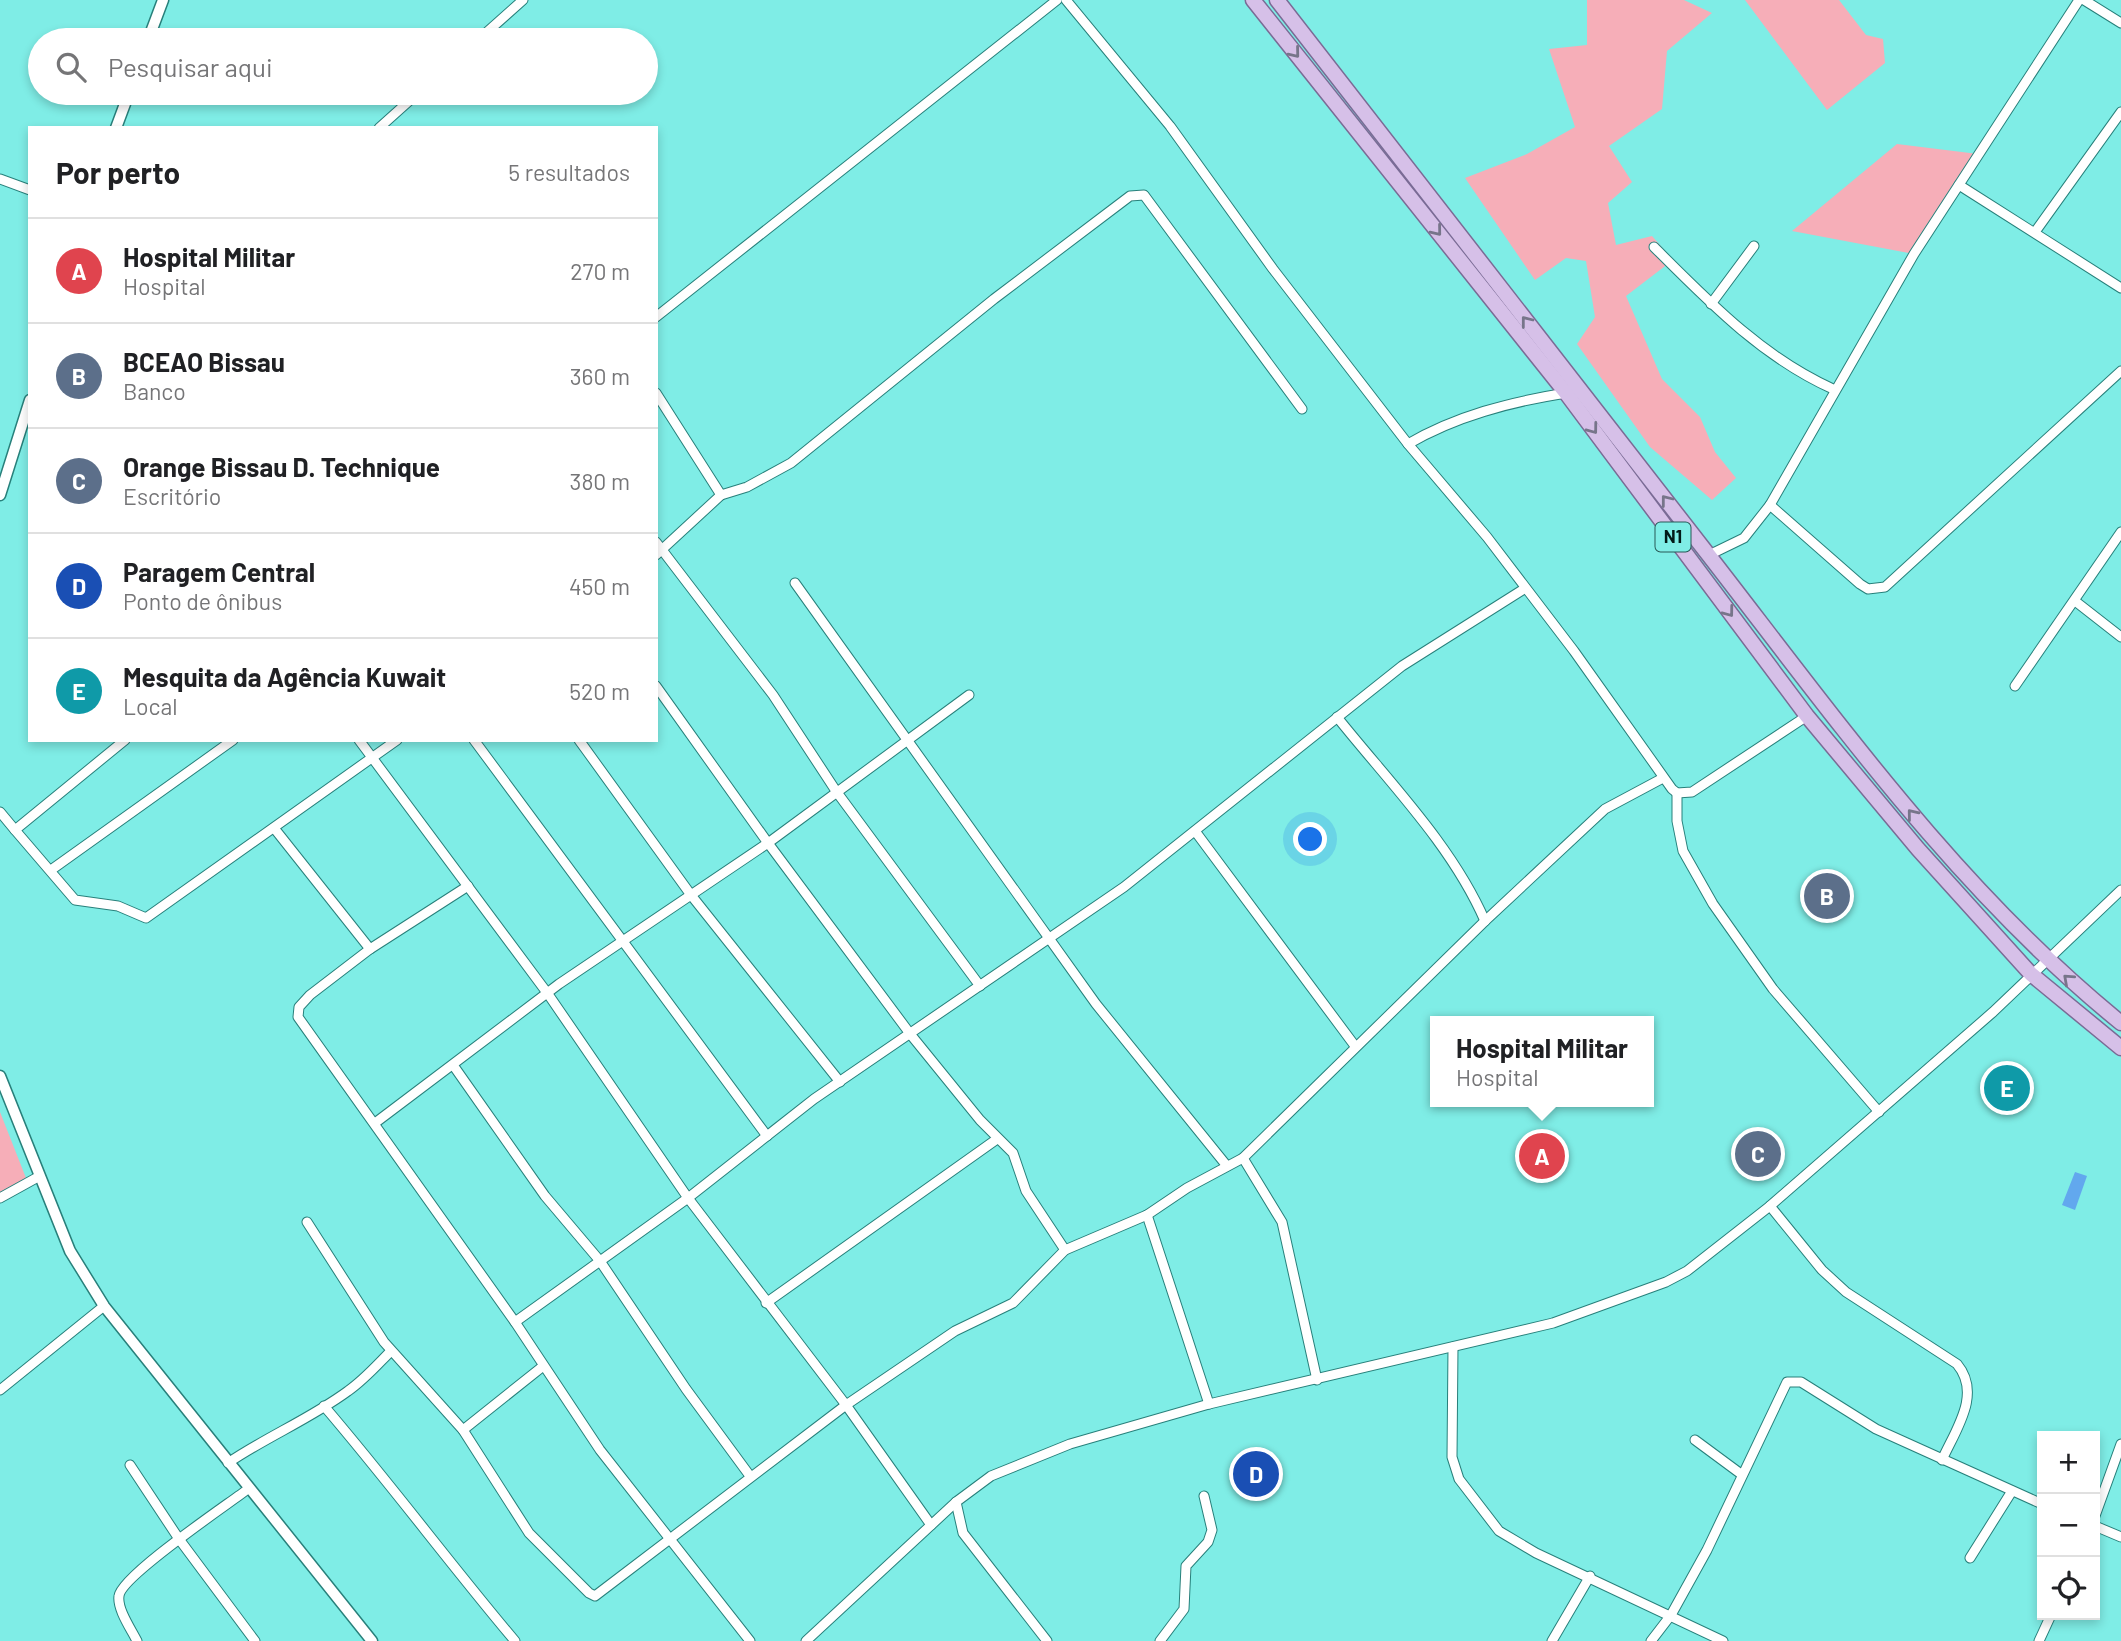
<!DOCTYPE html>
<html lang="pt">
<meta charset="utf-8">
<style>
body{margin:0;font-family:Barlow,sans-serif;background:#f2f2f2;color:#202124}
.controls{position:absolute;right:21px;bottom:21px;display:grid;overflow:hidden;border-radius:0px;box-shadow:0 4px 10px #0003}
.controls button{width:63px;height:63px;display:grid;place-items:center;padding:0;border:0;border-bottom:2px solid #e0e0e0;background:#fff;color:#202124;font:35px sans-serif}
.you{position:absolute;left:1311px;top:840px;width:24px;height:24px;margin:-18px;border:5px solid #fff;border-radius:50%;background:#1a73e8;box-shadow:0 0 0 10px #1a73e833}
.badge{display:grid;place-items:center;width:46px;height:46px;border-radius:50%;background:#c7385d;color:#fff;font-size:23px;font-weight:700}
.pin{position:absolute;translate:-50% -50%;border:4px solid #fff;box-shadow:0 2px 7px #0006}
.popup{position:absolute;left:1430px;top:1016px;width:224px;height:91px;box-sizing:border-box;display:grid;place-content:center;border-radius:0px;background:#fff;filter:drop-shadow(0 2px 5px #0005);font-size:23px;white-space:nowrap;color:#757577}
.popup b{font-size:26px;color:#202124}
.popup::after{content:'';position:absolute;left:50%;top:100%;margin-left:-14px;border:14px solid transparent;border-top-color:#fff}
.list{margin:0;padding:0;list-style:none}
h2{display:flex;justify-content:space-between;align-items:center;height:91px;margin:0;padding:0 28px;font-size:30px}
h2 small{font-size:23px;font-weight:400;color:#757577}
.list li{display:grid;grid-template-columns:46px 1fr auto;gap:21px;align-items:center;box-sizing:border-box;height:105px;padding:0 28px;border-top:2px solid #e0e0e0}
.list b{display:block;font-size:26px;white-space:nowrap}
.list p{margin:0;font-size:23px;white-space:nowrap;color:#757577}
.list em{font-size:23px;font-style:normal;color:#757577}
.icon{flex:none;width:38px;height:38px;fill:none;stroke:currentColor;stroke-width:2;stroke-linecap:round;stroke-linejoin:round}
.map{position:relative;flex:none;width:2121px;height:1641px;overflow:hidden}
.search{position:absolute;background:#fff;box-shadow:0 4px 10px #0003;left:28px;top:28px;width:630px;height:77px;display:flex;align-items:center;gap:18px;box-sizing:border-box;padding:0 24px;border-radius:38px;color:#757577;font-size:26px}
.panel{position:absolute;background:#fff;box-shadow:0 4px 10px #0003;left:28px;top:126px;width:630px;height:616px;border-radius:0px}
.map>svg:first-child{display:block}
.green{fill:#f6aeb8}
.water{fill:#62a8ee}
.lines{fill:none;stroke-linecap:round;stroke-linejoin:round}
.minor-casing{stroke:#28807b;stroke-width:11}
.tertiary-casing{stroke:#28807b;stroke-width:13}
.primary-casing{stroke:#7a6b95;stroke-width:17}
.minor{stroke:#fff;stroke-width:9}
.tertiary{stroke:#fff;stroke-width:10}
.primary{stroke:#d6c0e8;stroke-width:14}
.oneway{stroke:#77758a}
.labels{text-anchor:middle;stroke-width:7;stroke-linejoin:round;paint-order:stroke}
.shield{fill:#7fede6;stroke:#285956;stroke-width:2}
.shield-label{font-size:18px;font-weight:bold;fill:#021a18}
</style>
<div class="map">
<svg width="2121" height="1641" viewBox="0 0 2121 1641">
<rect width="100%" height="100%" fill="#7fede6"/>
<g class="green">
<polygon points="1587,0 1684,0 1712,13 1667,51 1662,109 1609,146 1632,182 1608,203 1616,245 1652,236 1673,260 1626,296 1662,379 1700,417 1715,452 1736,478 1712,500 1650,447 1577,344 1595,317 1586,261 1566,258 1535,280 1465,178 1527,154 1575,127 1549,49 1587,45"/>
<polygon points="1745,0 1839,0 1866,35 1883,39 1885,63 1827,110"/>
<polygon points="1897,144 1978,154 1914,254 1792,231"/>
<polygon points="0,1112 26,1178 0,1193"/>
</g>
<polygon class="water" points="2075,1172 2087,1176 2075,1210 2062,1205"/>
<g class="lines">
<g class="minor-casing">
<g id="minor">
<polyline points="1066,0 1170,126 1273,269 1408,444 1487,537 1574,651 1672,789 1677,793 1692,792 1807,716"/>
<polyline points="2084,0 2121,23"/>
<polyline points="478,40 523,0"/>
<polyline points="379,128 418,93"/>
<polyline points="0,179 30,190"/>
<polyline points="1959,185 2121,288"/>
<polyline points="2035,232 2121,112"/>
<path d="M 1654,247 C 1709,302 1762,357 1833,389"/>
<polyline points="1711,304 1754,246"/>
<polyline points="656,317 1057,0"/>
<polyline points="656,393 721,495"/>
<path d="M 1408,444 C 1456,416 1510,402 1566,393"/>
<polyline points="1770,505 1860,584 1868,589 1885,587 2121,371"/>
<polyline points="656,542 773,695 836,791 980,986"/>
<polyline points="656,555 721,495 747,487 791,463 994,299 1130,196 1144,195 1302,409"/>
<polyline points="1709,555 1744,538 1770,505 1914,254 2079,0"/>
<polyline points="795,583 1096,1004 1227,1166"/>
<polyline points="2075,601 2121,637"/>
<polyline points="656,686 768,843 911,1035 980,1120 1013,1153 1026,1191 1065,1250"/>
<polyline points="2015,686 2121,532"/>
<path d="M 1337,717 C 1388,781 1452,845 1485,921"/>
<polyline points="359,740 548,994 688,1198 846,1405 931,1525"/>
<polyline points="474,740 767,1136"/>
<polyline points="579,740 691,895 840,1082"/>
<polyline points="1677,793 1677,821 1683,851 1713,904 1773,989 1879,1112"/>
<polyline points="0,812 15,830 125,740"/>
<polyline points="274,828 370,949"/>
<polyline points="15,830 75,900 118,906 146,918 397,740"/>
<polyline points="1195,831 1355,1046"/>
<polyline points="51,870 233,740"/>
<polyline points="468,886 370,949 310,995 299,1007 298,1017 515,1322 600,1450 750,1641"/>
<polyline points="453,1065 545,1196 600,1261 686,1389 750,1476"/>
<polyline points="375,1123 559,984 768,843 969,695"/>
<polyline points="1243,1158 1282,1222 1317,1380"/>
<polyline points="0,1198 38,1177"/>
<path d="M 1770,1206 L 1822,1270 L 1846,1292 L 1957,1364 C 1982,1394 1956,1429 1942,1460"/>
<polyline points="1147,1215 1209,1404"/>
<polyline points="307,1222 384,1342 463,1430 529,1533 589,1593 595,1596 846,1405 955,1331 1013,1303 1065,1250 1147,1215 1187,1188 1243,1158 1485,921 1605,809 1663,778"/>
<polyline points="766,1303 997,1139"/>
<polyline points="515,1322 688,1198 814,1099 1124,887 1402,666 1524,589"/>
<polyline points="1453,1347 1452,1457 1459,1479 1499,1531 1536,1553 1723,1641"/>
<polyline points="0,1390 104,1306"/>
<path d="M 324,1406 C 390,1483 450,1564 515,1641"/>
<polyline points="463,1430 542,1367"/>
<polyline points="1695,1440 1741,1474"/>
<path d="M 228,1463 C 266,1437 310,1419 348,1391 C 364,1380 377,1365 391,1351"/>
<polyline points="130,1465 179,1539 255,1641"/>
<polyline points="956,1502 963,1533 1047,1641"/>
<polyline points="2095,1516 2121,1444"/>
<polyline points="2095,1526 2121,1537"/>
<polyline points="1970,1558 2012,1491"/>
<path d="M 137,1641 C 131,1629 117,1609 119,1596 C 121,1576 227,1505 248,1489"/>
<polyline points="806,1641 956,1502 991,1476 1070,1444 1209,1404 1553,1323 1666,1282 1687,1271 1770,1206 1993,1012 2121,890"/>
<polyline points="1160,1641 1184,1609 1186,1566 1208,1542 1212,1530 1204,1496"/>
<polyline points="1552,1641 1590,1576"/>
<polyline points="1651,1641 1671,1615 1707,1550 1787,1382 1801,1382 1876,1429 2042,1504"/>
<polyline points="2039,1641 2051,1615"/>
</g>
</g>
<g class="tertiary-casing">
<g id="tertiary">
<polyline points="148,40 163,0"/>
<polyline points="116,128 129,93"/>
<polyline points="0,495 30,400"/>
<polyline points="0,1076 70,1251 104,1306 372,1641"/>
</g>
</g>
<g class="primary-casing">
<g id="primary">
<polyline points="1253,0 1566,393 1807,716 1918,849 2031,974 2121,1048"/>
<path d="M 1277,0 C 1420,184 1564,368 1707,553 C 1836,719 1957,890 2121,1023"/>
</g>
</g>
<use href="#minor" class="minor"/>
<use href="#tertiary" class="tertiary"/>
<use href="#primary" class="primary"/>
</g>
<defs><path id="oneway-chevron" d="M-2-3.5L2.5 0L-2 3.5" fill="none" stroke-width="1.6" stroke-linecap="round" stroke-linejoin="round" transform="scale(1.75)"/></defs>
<g class="oneway">
<use href="#oneway-chevron" transform="translate(1295 53) rotate(51)"/>
<use href="#oneway-chevron" transform="translate(1437 231) rotate(51)"/>
<use href="#oneway-chevron" transform="translate(1526 321) rotate(-128)"/>
<use href="#oneway-chevron" transform="translate(1593 429) rotate(53)"/>
<use href="#oneway-chevron" transform="translate(1666 500) rotate(-128)"/>
<use href="#oneway-chevron" transform="translate(1729 612) rotate(53)"/>
<use href="#oneway-chevron" transform="translate(1912 814) rotate(-129)"/>
<use href="#oneway-chevron" transform="translate(2068 979) rotate(-138)"/>
</g>
<g class="labels">
<rect class="shield" x="1655.5" y="522.5" width="35" height="29" rx="5"/>
<g class="shield-label">
<text x="1673" y="543">N1</text>
</g>
</g>
</svg>
<div class="controls">
<button>+</button>
<button>−</button>
<button><svg class="icon" aria-label="locate" viewBox="0 0 24 24"><circle cx="12" cy="12" r="6"/><path d="M12 2v4M12 18v4M2 12h4M18 12h4"/></svg></button>
</div>
<div class="you"></div>
<div class="pin badge" style="left:1542px;top:1156px;background:#e0444e">A</div>
<div class="popup"><b>Hospital Militar</b>Hospital</div>
<div class="pin badge" style="left:1827px;top:896px;background:#5c6f8a">B</div>
<div class="pin badge" style="left:1758px;top:1154px;background:#5c6f8a">C</div>
<div class="pin badge" style="left:1256px;top:1474px;background:#1a4fb4">D</div>
<div class="pin badge" style="left:2007px;top:1088px;background:#0f9aa8">E</div>
<div class="search"><svg class="icon" aria-label="search" viewBox="0 0 24 24"><circle cx="10" cy="10" r="6"/><path d="M15 15l6 6"/></svg>Pesquisar aqui</div>
<section class="panel">
<h2>Por perto<small>5 resultados</small></h2>
<ul class="list">
<li><span class="badge" style="background:#e0444e">A</span><div><b>Hospital Militar</b><p>Hospital</p></div><em>270 m</em></li>
<li><span class="badge" style="background:#5c6f8a">B</span><div><b>BCEAO Bissau</b><p>Banco</p></div><em>360 m</em></li>
<li><span class="badge" style="background:#5c6f8a">C</span><div><b>Orange Bissau D. Technique</b><p>Escritório</p></div><em>380 m</em></li>
<li><span class="badge" style="background:#1a4fb4">D</span><div><b>Paragem Central</b><p>Ponto de ônibus</p></div><em>450 m</em></li>
<li><span class="badge" style="background:#0f9aa8">E</span><div><b>Mesquita da Agência Kuwait</b><p>Local</p></div><em>520 m</em></li>
</ul>
</section>
</div>
